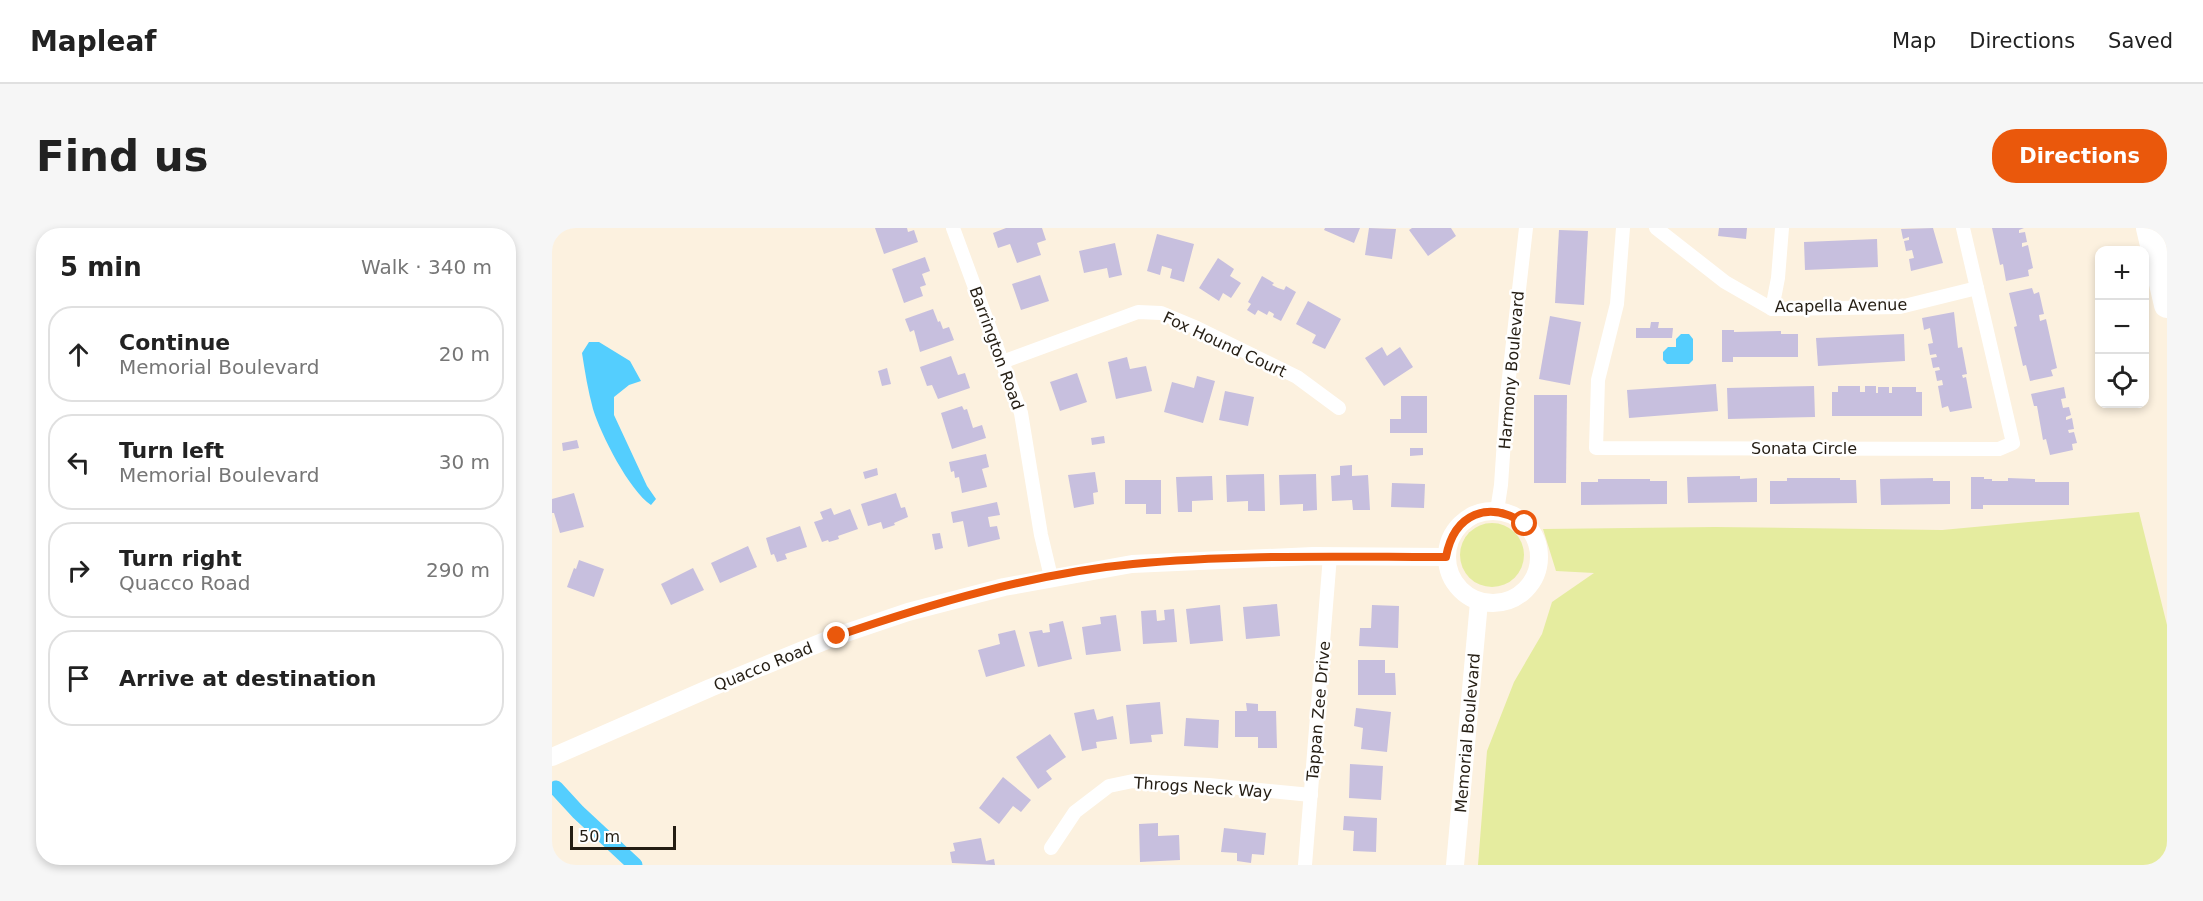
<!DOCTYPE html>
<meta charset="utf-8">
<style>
body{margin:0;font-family:"DejaVu Sans",sans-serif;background:#f6f6f6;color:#222}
.controls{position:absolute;right:18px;top:18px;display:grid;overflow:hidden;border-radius:12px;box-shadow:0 3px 9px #0003}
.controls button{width:54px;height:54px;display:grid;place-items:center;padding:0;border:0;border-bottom:2px solid #e0e0e0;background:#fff;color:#222;font:30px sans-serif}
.scale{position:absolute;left:18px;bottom:15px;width:106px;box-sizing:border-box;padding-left:6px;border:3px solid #241d13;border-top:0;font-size:16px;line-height:21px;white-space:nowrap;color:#241d13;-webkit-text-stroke:4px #fff;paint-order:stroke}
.stop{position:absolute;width:18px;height:18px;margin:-14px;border:4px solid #ea580c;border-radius:50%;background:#fff}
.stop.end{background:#ea580c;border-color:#fff;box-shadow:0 2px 6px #0008}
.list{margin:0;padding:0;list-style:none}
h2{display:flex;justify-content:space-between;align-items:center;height:78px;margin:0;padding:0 24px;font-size:26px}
h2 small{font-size:20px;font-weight:400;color:#767676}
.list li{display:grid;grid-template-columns:39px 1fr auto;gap:18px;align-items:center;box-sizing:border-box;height:96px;margin:0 12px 12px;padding:0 12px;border:2px solid #e0e0e0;border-radius:24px}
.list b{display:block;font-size:22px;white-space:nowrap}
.list p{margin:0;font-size:20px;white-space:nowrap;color:#767676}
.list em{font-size:20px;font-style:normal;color:#767676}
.icon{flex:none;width:33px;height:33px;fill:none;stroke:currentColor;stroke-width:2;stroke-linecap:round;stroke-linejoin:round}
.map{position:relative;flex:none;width:1615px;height:637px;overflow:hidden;border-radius:24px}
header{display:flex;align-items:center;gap:36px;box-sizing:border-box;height:84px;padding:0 30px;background:#fff;border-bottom:2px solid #e0e0e0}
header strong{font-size:28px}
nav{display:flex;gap:33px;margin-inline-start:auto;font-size:21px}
.intro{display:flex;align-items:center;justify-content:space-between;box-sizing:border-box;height:144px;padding:0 36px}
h1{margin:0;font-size:42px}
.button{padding:15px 27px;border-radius:24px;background:#ea580c;color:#fff;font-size:21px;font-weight:700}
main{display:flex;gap:36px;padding:0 36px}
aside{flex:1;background:#fff;border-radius:24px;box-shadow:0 3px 9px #0003}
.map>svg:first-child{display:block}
.green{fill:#e5ec9f}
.water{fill:#54cefe}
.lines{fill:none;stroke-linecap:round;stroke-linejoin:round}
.canal{stroke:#54cefe;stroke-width:15}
.building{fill:#c7bfde}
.minor{stroke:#fff;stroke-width:14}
.tertiary{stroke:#fff;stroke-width:18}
.motorway{stroke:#fff;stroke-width:26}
.route{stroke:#ea580c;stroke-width:8}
.labels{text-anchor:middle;stroke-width:5;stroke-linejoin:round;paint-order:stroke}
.street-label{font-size:16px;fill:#241d13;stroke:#fff}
</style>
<header>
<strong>Mapleaf</strong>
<nav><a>Map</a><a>Directions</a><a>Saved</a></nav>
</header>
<div class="intro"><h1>Find us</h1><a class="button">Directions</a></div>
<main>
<aside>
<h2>5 min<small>Walk · 340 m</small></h2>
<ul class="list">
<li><svg class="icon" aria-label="ahead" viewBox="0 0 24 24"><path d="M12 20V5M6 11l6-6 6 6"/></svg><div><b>Continue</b><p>Memorial Boulevard</p></div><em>20 m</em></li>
<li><svg class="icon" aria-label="left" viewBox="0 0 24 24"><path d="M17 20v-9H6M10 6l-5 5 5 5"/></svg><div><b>Turn left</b><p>Memorial Boulevard</p></div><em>30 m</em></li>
<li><svg class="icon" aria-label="right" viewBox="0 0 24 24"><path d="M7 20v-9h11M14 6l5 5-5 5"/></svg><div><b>Turn right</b><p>Quacco Road</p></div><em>290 m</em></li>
<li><svg class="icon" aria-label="arrive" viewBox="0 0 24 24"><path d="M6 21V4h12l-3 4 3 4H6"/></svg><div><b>Arrive at destination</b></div></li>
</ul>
</aside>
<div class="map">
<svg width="1615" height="637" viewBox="0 0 1615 637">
<rect width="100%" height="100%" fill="#fcf1df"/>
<g class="green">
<polygon points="1587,284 1615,397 1615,637 926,637 935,523 962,454 990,406 1000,374 1042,345 1004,343 991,301 1163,299 1390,302"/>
<circle cx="940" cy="327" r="32"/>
</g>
<g class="water">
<polygon points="1129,106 1137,106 1141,111 1141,132 1137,136 1115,136 1111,132 1111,124 1116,119 1124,119 1124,111"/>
<path d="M 37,114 L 47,114 L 78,133 L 89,153 L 77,157 L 62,169 L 62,187 L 95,258 L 104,271 L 99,277 C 77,262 49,207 41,181 C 36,163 33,144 30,125 Z"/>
</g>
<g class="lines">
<polyline class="canal" points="4,560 26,584 83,637"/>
</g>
<g class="building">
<polygon points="323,0 355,0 356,4 362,2 366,14 332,26"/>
<polygon points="454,0 490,0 494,12 485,15 489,27 465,35 458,16 446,20 441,5"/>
<polygon points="773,0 808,0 802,15 772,2"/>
<polygon points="817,0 844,1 840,31 813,27"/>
<polygon points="860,0 899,0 904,8 876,28 857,2"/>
<polygon points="1167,0 1195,0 1194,11 1166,8"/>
<polygon points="1381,0 1391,35 1359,43 1357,31 1362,30 1360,22 1354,23 1352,13 1357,12 1357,9 1351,11 1349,1"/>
<polygon points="1440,0 1472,0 1467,2 1467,5 1473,4 1475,14 1470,15 1470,19 1476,17 1481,40 1476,42 1477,48 1454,53 1451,36 1448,37"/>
<polygon points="1007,2 1036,3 1032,77 1003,75"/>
<polygon points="605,6 642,16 632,54 618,50 620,41 610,38 608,47 595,43"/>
<polygon points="1325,11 1326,39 1253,42 1252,14"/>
<polygon points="563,15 570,47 557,50 555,40 532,45 527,23"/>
<polygon points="373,29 378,43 370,46 374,57 368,59 371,68 352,75 340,41"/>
<polygon points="666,30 682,41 678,48 689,55 679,70 671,65 667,73 647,60"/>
<polygon points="488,47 497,73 469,82 460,56"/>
<polygon points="710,48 722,55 720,57 726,60 732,62 734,58 744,64 729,93 721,89 722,86 717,83 715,87 706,82 703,87 695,82 699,76 696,74"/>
<polygon points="1480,60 1482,66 1487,64 1492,86 1487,87 1488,93 1494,91 1505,140 1499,142 1501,148 1478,153 1474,137 1471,138 1462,99 1465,98 1457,65"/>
<polygon points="756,73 789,91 773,121 760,115 764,107 744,96"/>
<polygon points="381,81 386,94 388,93 391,101 397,99 402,112 368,124 362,102 358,104 353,91"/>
<polygon points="1402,84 1406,120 1410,119 1415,146 1410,147 1411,150 1414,149 1420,180 1398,184 1396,178 1390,180 1386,158 1391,157 1390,152 1385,153 1383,143 1388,142 1387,139 1381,140 1379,130 1385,129 1384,126 1378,127 1376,116 1381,115 1378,100 1372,102 1370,90"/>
<polygon points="998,88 1029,94 1018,157 987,151"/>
<polygon points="1099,94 1107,94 1106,100 1121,100 1120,110 1084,110 1084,100 1098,100"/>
<polygon points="1170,102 1182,102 1182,104 1229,103 1229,106 1246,106 1246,129 1181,129 1181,134 1170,134"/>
<polygon points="1352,106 1353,133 1266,138 1264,110"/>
<polygon points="830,119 835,128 848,119 861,139 832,158 813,130"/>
<polygon points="399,128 406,147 413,145 418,160 386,171 380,157 375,158 368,139"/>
<polygon points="575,129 578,141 594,138 600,163 564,171 556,134"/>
<polygon points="335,140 339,156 330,158 326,143"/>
<polygon points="525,145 535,174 508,183 498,154"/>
<polygon points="645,148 663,153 651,195 612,184 620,154 642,160"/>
<polygon points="1164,156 1166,183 1077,190 1075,162"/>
<polygon points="1262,158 1263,189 1176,191 1175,160"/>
<polygon points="1286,158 1308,158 1308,164 1313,164 1313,158 1324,158 1324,165 1326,165 1326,159 1337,159 1337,165 1340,165 1340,159 1364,159 1364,164 1370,164 1370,188 1280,188 1280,164 1286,164"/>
<polygon points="1512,159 1514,170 1509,171 1511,180 1517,179 1519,187 1514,189 1514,192 1520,190 1522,201 1516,202 1517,205 1522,204 1525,215 1520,216 1521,222 1498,227 1494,211 1491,212 1485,178 1482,178 1479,166"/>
<polygon points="673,163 702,169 696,198 667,192"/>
<polygon points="982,167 1015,167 1014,255 982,255"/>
<polygon points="849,168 875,168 875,205 838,205 838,191 849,191"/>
<polygon points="410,178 412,182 415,181 421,200 430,197 434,210 400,221 389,185"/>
<polygon points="552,208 553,215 540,217 539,210"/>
<polygon points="25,212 27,220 11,223 10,215"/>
<polygon points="858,220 871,220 871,227 858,228"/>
<polygon points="434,226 437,239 430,241 435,259 410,265 407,249 403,250 402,243 399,244 397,234"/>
<polygon points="800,237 800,248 816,247 818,282 801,282 800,272 780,273 779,248 788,247 788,238"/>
<polygon points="325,240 326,247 313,251 311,244"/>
<polygon points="543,244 546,264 541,265 542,276 522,280 516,247"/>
<polygon points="712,246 713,283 696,283 696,273 675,274 674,247"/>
<polygon points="764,246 765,282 751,283 751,276 728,277 727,247"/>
<polygon points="660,248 661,272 640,273 640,284 626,284 624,249"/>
<polygon points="1188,248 1188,251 1205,250 1205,274 1136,275 1135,249"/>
<polygon points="1419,249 1432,249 1432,251 1440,251 1440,253 1456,253 1456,250 1483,251 1483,254 1517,254 1517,277 1431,277 1431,281 1419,281"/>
<polygon points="1235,250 1288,250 1288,252 1304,252 1305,275 1218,276 1218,253 1235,253"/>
<polygon points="1381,250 1381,253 1398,253 1398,276 1329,277 1328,251"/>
<polygon points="1046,251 1098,251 1098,253 1115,253 1115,276 1029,277 1029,254 1046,254"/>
<polygon points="573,252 609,252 609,286 594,286 594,276 573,276"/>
<polygon points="840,255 873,256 872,280 839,279"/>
<polygon points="22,265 32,299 8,305 2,285 0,285 0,271"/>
<polygon points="344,265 349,280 353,279 356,289 342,295 343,297 331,301 329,294 316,298 309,276"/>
<polygon points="445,274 448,287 436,289 438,299 445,298 448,311 416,319 411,293 401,295 399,284"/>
<polygon points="279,280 282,287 298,281 306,301 286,308 287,311 277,314 276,312 270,314 262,294 271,291 268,284"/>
<polygon points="248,298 255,319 233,326 235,331 225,334 222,326 219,327 214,310"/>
<polygon points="388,305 391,320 383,322 380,306"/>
<polygon points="196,318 205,339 168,355 159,335"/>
<polygon points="27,332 52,341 42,369 15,359 22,340 24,341"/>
<polygon points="141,340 152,362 119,377 109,356"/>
<polygon points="725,376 728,408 694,411 691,379"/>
<polygon points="668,377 671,413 638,416 634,381"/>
<polygon points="820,377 847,378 846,420 807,418 808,400 819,400"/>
<polygon points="622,381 625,414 591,416 589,383 604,382 605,393 613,392 612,382"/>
<polygon points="564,387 569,423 534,427 530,399 549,396 548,389"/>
<polygon points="511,393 520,431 486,439 477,404 490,402 491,405 498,404 497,396"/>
<polygon points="463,402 473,438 434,449 426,422 448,416 446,406"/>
<polygon points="806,432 833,432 833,445 843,445 844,467 806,467"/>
<polygon points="608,474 611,506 599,507 600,514 578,516 574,477"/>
<polygon points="694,475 706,476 706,483 724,483 725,520 706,520 706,509 683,509 683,483 695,483"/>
<polygon points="804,480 839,484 835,524 809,521 811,500 802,498"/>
<polygon points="542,481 545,492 561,488 565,511 544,514 545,520 530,523 522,485"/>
<polygon points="634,490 667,492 666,520 632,518"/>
<polygon points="498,506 514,529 494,543 500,551 486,561 464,529"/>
<polygon points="798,536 831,538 829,572 797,570"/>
<polygon points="451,549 479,572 469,584 461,578 447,596 427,580"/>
<polygon points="792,588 825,590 824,624 801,623 802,603 791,602"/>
<polygon points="606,595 606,608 627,607 628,632 588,634 587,596"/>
<polygon points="672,600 714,605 712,627 700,626 699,635 685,633 685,625 669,624"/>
<polygon points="429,610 434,633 442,631 443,637 400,635 398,624 403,623 401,615"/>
</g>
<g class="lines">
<g class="minor">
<polyline points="401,0 469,185 489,307 499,349"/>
<polyline points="1071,0 1065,76 1046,152 1044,220 1447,221 1461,215 1411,0"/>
<polyline points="1104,0 1173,54 1220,81 1348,79 1425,60"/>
<polyline points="1220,81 1226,50 1230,0"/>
<polyline points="450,134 586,84 609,85 645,100 745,149 787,180"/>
<polyline points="945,283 949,257 955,167 974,0"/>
<polyline points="499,620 523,584 557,558 581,553 657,557 759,567"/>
<polyline points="753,637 778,328"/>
</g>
<g class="tertiary">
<circle cx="941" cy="329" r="46"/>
<polyline points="0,529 158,460 285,408 356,384 452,359 580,336 761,328 894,329"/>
<polyline points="903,637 927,374"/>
</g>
<polyline class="motorway" points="1597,0 1615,77"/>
</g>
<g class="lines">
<path class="route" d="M 285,408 C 378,376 483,345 581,336 C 683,326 791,329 894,329 C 902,286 936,271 973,296"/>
</g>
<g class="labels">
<g class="street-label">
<text transform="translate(1289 77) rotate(-1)" y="6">Acapella Avenue</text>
<text transform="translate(673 116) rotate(25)" y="6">Fox Hound Court</text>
<text transform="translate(445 120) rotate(70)" y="6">Barrington Road</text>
<text transform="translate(959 142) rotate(-85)" y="6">Harmony Boulevard</text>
<text x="1252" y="226">Sonata Circle</text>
<text transform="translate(211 438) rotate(-22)" y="6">Quacco Road</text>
<text transform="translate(766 483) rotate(-85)" y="6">Tappan Zee Drive</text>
<text transform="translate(915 505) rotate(-85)" y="6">Memorial Boulevard</text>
<text transform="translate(651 559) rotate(4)" y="6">Throgs Neck Way</text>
</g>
</g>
</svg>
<div class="controls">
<button>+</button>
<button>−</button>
<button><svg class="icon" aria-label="locate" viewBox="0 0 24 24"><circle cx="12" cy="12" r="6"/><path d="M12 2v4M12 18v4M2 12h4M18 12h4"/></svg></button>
</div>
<div class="scale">50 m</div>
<div class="stop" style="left:973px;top:296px"></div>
<div class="stop end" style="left:285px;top:408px"></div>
</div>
</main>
